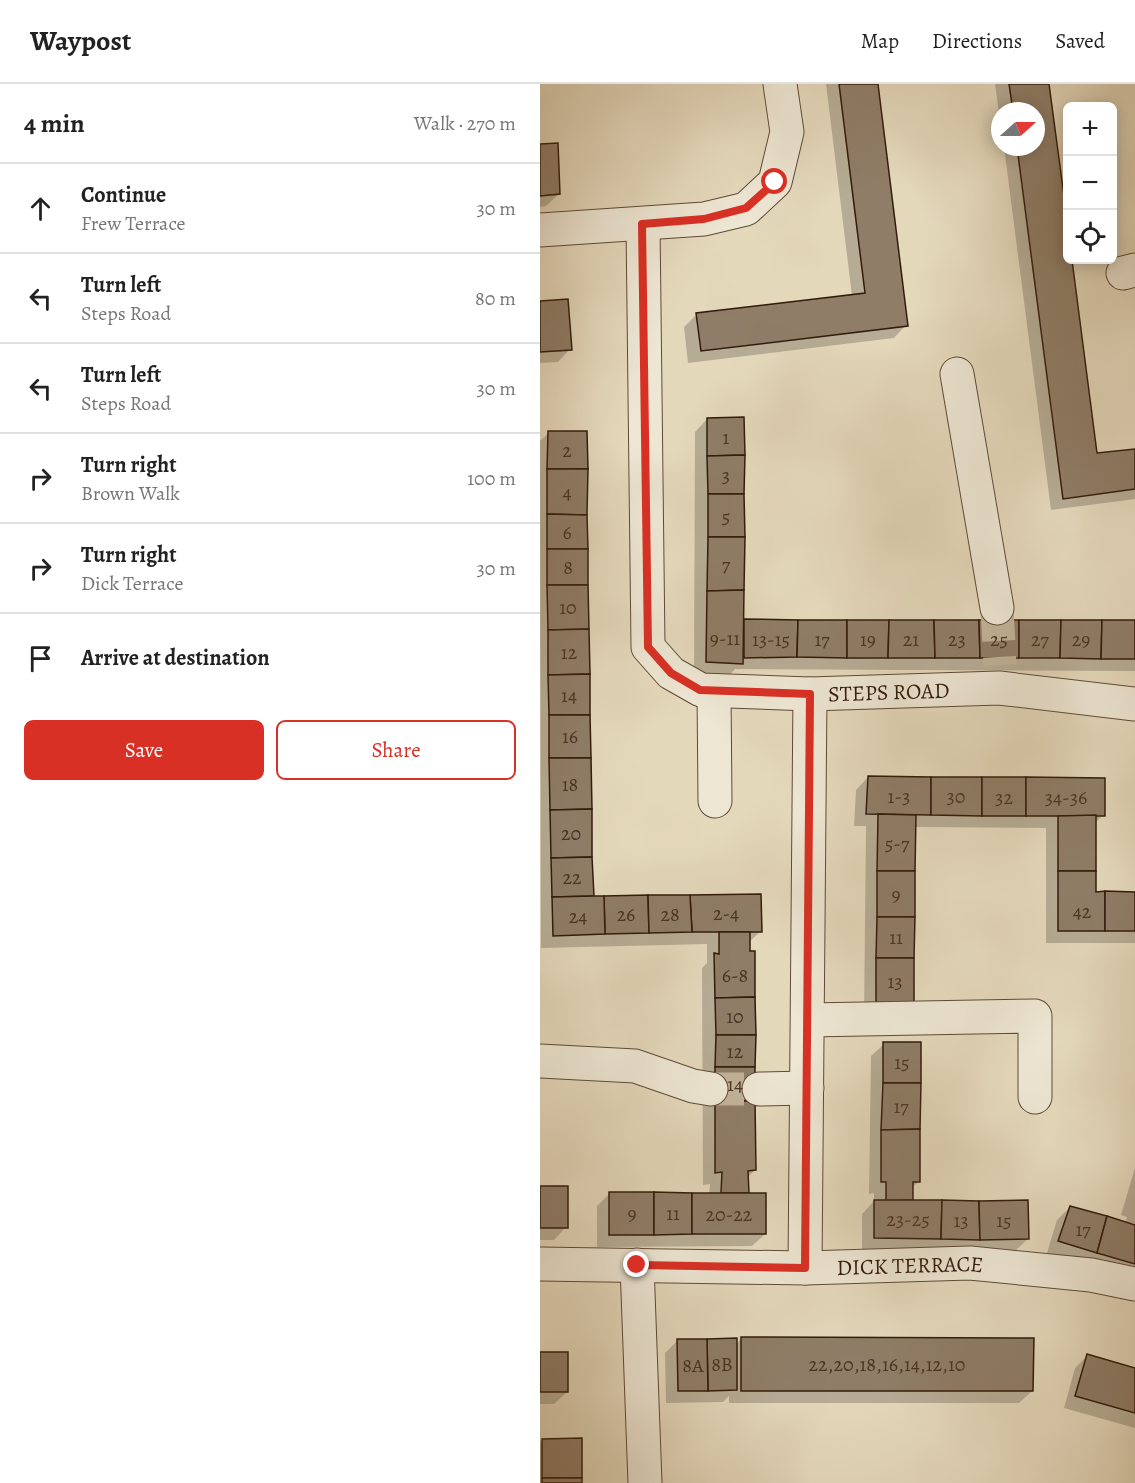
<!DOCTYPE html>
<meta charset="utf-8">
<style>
body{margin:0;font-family:Alegreya,serif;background:#f6f6f6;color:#222}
.controls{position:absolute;right:18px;top:18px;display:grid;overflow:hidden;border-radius:9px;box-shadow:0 3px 15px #0003}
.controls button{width:54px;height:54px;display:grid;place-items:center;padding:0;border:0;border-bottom:2px solid #e0e0e0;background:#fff;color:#222;font:30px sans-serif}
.compass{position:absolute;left:451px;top:18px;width:54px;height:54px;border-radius:50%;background:#fff;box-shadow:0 3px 15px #0003;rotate:69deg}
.stop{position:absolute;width:18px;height:18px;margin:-14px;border:4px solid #d93025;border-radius:50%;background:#fff}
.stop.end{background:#d93025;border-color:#fff;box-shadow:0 2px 6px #0008}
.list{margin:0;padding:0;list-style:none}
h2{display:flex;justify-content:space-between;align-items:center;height:78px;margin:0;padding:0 24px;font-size:26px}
h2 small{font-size:20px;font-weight:400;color:#767676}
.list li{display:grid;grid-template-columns:39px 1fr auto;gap:18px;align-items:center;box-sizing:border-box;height:90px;padding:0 24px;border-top:2px solid #e0e0e0}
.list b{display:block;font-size:22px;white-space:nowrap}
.list p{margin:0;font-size:20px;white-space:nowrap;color:#767676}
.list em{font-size:20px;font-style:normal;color:#767676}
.actions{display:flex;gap:12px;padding:18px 24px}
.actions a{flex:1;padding:14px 0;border:2px solid #d93025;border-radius:9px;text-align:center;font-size:21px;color:#d93025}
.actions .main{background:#d93025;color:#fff}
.icon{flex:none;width:33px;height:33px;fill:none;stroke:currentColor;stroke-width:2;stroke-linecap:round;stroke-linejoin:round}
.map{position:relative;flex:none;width:595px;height:1399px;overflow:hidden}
header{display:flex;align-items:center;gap:36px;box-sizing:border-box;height:84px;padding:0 30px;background:#fff;border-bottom:2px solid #e0e0e0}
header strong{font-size:28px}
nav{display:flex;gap:33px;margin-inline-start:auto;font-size:21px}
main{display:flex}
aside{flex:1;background:#fff}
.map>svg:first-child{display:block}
.shadow{fill:#0003}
.building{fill:#8f7d67;stroke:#331b0b;stroke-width:1.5}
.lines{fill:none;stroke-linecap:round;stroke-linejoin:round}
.minor-tunnel{stroke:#c1b298;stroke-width:33;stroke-dasharray:33 16;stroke-linecap:butt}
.minor-casing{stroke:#5f4a37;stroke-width:35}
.minor{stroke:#ede6d3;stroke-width:33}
.route{stroke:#d93025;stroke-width:8}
.labels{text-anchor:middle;stroke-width:6;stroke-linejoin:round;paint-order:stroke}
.number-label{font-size:20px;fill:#4a3422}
.street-label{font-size:22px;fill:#331b0b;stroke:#ede6d3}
</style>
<header>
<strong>Waypost</strong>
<nav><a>Map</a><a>Directions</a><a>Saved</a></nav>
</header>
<main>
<aside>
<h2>4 min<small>Walk · 270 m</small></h2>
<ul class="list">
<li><svg class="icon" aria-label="ahead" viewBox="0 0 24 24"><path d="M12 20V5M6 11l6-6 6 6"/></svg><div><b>Continue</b><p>Frew Terrace</p></div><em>30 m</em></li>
<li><svg class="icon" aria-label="left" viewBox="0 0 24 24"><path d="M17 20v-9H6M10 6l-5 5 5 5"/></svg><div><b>Turn left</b><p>Steps Road</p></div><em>80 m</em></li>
<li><svg class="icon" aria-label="left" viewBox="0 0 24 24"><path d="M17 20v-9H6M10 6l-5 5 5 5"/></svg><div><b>Turn left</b><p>Steps Road</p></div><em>30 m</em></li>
<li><svg class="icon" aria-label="right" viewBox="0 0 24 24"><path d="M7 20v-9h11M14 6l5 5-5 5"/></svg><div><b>Turn right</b><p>Brown Walk</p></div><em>100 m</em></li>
<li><svg class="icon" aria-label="right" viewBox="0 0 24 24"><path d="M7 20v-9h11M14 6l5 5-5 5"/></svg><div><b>Turn right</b><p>Dick Terrace</p></div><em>30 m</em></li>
<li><svg class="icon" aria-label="arrive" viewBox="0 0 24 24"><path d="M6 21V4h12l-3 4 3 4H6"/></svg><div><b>Arrive at destination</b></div></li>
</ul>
<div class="actions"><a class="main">Save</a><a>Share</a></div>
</aside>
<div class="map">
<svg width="595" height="1399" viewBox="0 0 595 1399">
<rect width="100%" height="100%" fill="#e4d8bb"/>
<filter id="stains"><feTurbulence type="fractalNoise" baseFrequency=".00333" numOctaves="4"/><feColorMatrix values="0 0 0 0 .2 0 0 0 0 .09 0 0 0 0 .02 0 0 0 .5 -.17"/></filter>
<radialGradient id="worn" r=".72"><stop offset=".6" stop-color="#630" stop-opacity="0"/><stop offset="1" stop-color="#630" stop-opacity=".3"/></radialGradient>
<g class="shadow">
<polygon points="286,0 337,0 366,241 354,254 148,279 144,243 157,230 312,212"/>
<polygon points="455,0 507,0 528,176 530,176 556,371 595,366 595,415 511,426 464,63 496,63 496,27 460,27 460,36"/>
<polygon points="0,61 19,110 6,122 0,123"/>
<polygon points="0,218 30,265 18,278 0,279"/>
<polygon points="167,335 202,536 595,538 595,587 195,585 189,592 154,590 155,348"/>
<polygon points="9,349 52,814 221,847 208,859 215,1086 207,1094 208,1110 225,1150 212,1162 57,1163 57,1122 70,1109 169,1110 170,1100 163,1101 162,884 167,879 167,860 1,864 0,357"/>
<polygon points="328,693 563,731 554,740 555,809 595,810 595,859 506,859 506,744 375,743 373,919 324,932 326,742 314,742 316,706"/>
<polygon points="344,960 379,1097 371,1105 372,1118 488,1155 475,1167 322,1166 322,1130 334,1117 334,1109 329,1110 331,972"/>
<polygon points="595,1084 595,1195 507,1169 517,1136 530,1123 585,1139 587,1133 581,1131"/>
<polygon points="0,1103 26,1143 14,1156 0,1156"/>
<polygon points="202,1254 492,1307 479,1319 189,1319 189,1312 183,1318 126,1319 125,1269 138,1256 195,1261"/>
<polygon points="0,1269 27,1308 14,1320 0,1320"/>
<polygon points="547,1272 595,1285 595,1344 524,1324 535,1284"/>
<polygon points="2,1356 41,1399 0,1399 0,1358"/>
</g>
<g class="building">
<polygon points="299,0 338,0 368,242 161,267 156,229 325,209"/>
<polygon points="469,0 509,0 528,142 528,176 532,176 557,369 595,365 595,405 523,415 477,63 496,63 496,27 473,27"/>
<polygon points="18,59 20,110 0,112 0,60"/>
<polygon points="28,215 32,266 0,268 0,217"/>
<polygon points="204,333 205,371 167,372 167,334"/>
<polygon points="8,347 47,347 48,385 7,385"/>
<polygon points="205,371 204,410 168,410 167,372"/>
<polygon points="7,385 48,385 47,431 7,430"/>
<polygon points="168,410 204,410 205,453 168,453"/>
<polygon points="7,430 47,431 48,465 7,465"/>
<polygon points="168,453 205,453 204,506 167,507"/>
<rect x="7" y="465" width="41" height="36"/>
<polygon points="7,501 48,501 49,545 8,546"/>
<polygon points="204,506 203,580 166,578 167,507"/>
<polygon points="204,535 258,536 257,573 204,574"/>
<polygon points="258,536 307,536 307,574 257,573"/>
<polygon points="307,536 349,536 348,574 307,574"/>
<polygon points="349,536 394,536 395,574 348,574"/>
<polygon points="394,536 439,536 440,574 395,574"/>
<polygon points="439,536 479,536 479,574 440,574"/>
<polygon points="479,536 521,536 520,574 479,574"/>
<polygon points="521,536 562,536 561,575 520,574"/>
<polygon points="562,536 595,536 595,575 561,575"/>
<polygon points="49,545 50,590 8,591 8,546"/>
<polygon points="50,590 50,631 9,631 8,591"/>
<polygon points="9,631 50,631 51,674 9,674"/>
<polygon points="9,674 51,674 52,725 10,726"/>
<polygon points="328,692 391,693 391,731 326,730"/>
<polygon points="391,693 442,693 442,732 391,731"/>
<rect x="442" y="693" width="44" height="39"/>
<polygon points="486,693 565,694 565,732 486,732"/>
<polygon points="52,725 52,773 11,774 10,726"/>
<polygon points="338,730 376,731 375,787 337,787"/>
<polygon points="556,731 556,787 518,787 518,732"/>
<polygon points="52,773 54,812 12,813 11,774"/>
<rect x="337" y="787" width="38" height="46"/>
<polygon points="518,787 556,787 556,808 565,807 565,847 518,847"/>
<polygon points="565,807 595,808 595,847 565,847"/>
<polygon points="221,810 222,848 152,848 150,811"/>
<polygon points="108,811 109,849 65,850 64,812"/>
<polygon points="108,811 150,811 152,848 109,849"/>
<polygon points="54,812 64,812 65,850 13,852 12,813"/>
<polygon points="337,833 375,833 374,874 336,874"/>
<polygon points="179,848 210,848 210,867 215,867 215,913 175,914 174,869 179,870"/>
<rect x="336" y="874" width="38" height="46"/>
<polygon points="215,913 216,951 176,951 175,914"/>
<polygon points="176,951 216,951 215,983 175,983"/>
<rect x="343" y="958" width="38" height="41"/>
<rect x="175" y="983" width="40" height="34"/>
<polygon points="343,999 381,999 380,1045 341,1046"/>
<polygon points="175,1017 215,1017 216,1086 208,1087 209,1109 181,1109 182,1088 175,1089"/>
<polygon points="380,1045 380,1098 373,1098 373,1116 346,1117 346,1098 341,1098 341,1046"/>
<rect x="0" y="1102" width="28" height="42"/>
<rect x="69" y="1108" width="45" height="43"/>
<polygon points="114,1108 152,1109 152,1150 114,1151"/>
<rect x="152" y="1109" width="74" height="41"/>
<polygon points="334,1116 402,1116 401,1155 334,1154"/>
<polygon points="402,1116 439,1117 440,1156 401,1155"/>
<polygon points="488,1116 489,1155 440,1156 439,1117"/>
<polygon points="530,1122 567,1132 557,1169 518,1157"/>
<polygon points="567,1132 595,1141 595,1180 557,1169"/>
<polygon points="201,1253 494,1254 493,1307 201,1307"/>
<polygon points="197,1254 197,1306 168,1307 167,1255"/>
<polygon points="137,1255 167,1255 168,1307 138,1307"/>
<rect x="0" y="1268" width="28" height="40"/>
<polygon points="547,1270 595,1284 595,1329 535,1312"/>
<polygon points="42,1354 42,1394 2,1394 2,1355"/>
<rect x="2" y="1394" width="40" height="5"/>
</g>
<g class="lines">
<g class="minor-tunnel">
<polyline points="457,524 460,581"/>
<polyline points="171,1005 219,1005"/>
</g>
<g class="minor-casing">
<g id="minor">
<path id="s1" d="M 103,140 L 108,563 L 131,589 L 161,606 L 270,610 L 459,604 L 595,620"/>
<polyline points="0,146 164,135 206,125 235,98 247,48 240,0"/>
<polyline points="583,189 595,186"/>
<polyline points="417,290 457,524"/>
<polyline points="174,607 175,717"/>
<polyline points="268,936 495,932 495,1013"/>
<polyline points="0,977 95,982 153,1002 171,1005"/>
<polyline points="219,1005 267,1004"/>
<path id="s2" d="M 0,1180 L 265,1184 L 430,1179 L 551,1191 L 595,1200"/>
<polyline points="97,1181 105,1399"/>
<polyline points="265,1184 270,610"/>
</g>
</g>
<use href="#minor" class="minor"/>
</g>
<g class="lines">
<polyline class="route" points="97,1181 265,1184 270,610 160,606 131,589 108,563 102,140 164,135 206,124 235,98"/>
</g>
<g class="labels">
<g class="number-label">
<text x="186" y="360">1</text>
<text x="27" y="373">2</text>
<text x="186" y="398">3</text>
<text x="27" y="415">4</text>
<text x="186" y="439">5</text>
<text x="27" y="455">6</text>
<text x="186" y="487">7</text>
<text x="28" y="490">8</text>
<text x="28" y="530">10</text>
<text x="185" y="561">9-11</text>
<text x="231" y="562">13-15</text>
<text x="282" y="562">17</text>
<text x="328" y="562">19</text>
<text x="371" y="562">21</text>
<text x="417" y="562">23</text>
<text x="459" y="562">25</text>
<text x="500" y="562">27</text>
<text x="541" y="562">29</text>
<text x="29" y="575">12</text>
<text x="29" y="618">14</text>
<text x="30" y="659">16</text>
<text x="30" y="707">18</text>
<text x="359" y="719">1-3</text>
<text x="416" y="719">30</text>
<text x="464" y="720">32</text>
<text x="526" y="720">34-36</text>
<text x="31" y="756">20</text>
<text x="357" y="766">5-7</text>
<text x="32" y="800">22</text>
<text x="356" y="817">9</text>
<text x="542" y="834">42</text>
<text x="186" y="836">2-4</text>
<text x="86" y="837">26</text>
<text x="130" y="837">28</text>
<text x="38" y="839">24</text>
<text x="356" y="860">11</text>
<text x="195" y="898">6-8</text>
<text x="355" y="904">13</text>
<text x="195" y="939">10</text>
<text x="195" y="974">12</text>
<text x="362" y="985">15</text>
<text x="195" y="1007">14</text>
<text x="361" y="1029">17</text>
<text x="92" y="1136">9</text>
<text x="133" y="1136">11</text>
<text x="189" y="1137">20-22</text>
<text x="368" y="1142">23-25</text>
<text x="421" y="1143">13</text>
<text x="464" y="1143">15</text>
<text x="543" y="1152">17</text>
<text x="182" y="1287">8B</text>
<text x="347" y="1287">22,20,18,16,14,12,10</text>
<text x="153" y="1288">8A</text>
</g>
<g class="street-label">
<text dy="8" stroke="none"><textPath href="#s1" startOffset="680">STEPS ROAD</textPath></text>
<text dy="8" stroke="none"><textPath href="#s2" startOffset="370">DICK TERRACE</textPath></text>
</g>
</g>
<rect width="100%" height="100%" filter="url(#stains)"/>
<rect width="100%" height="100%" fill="url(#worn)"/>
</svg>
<div class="controls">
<button>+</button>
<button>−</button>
<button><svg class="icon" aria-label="locate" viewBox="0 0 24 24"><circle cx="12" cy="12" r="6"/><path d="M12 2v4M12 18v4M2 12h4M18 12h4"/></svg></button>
</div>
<svg class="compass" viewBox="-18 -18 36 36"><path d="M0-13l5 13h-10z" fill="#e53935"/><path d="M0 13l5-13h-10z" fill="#767676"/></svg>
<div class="stop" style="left:235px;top:98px"></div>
<div class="stop end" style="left:97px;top:1181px"></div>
</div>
</main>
